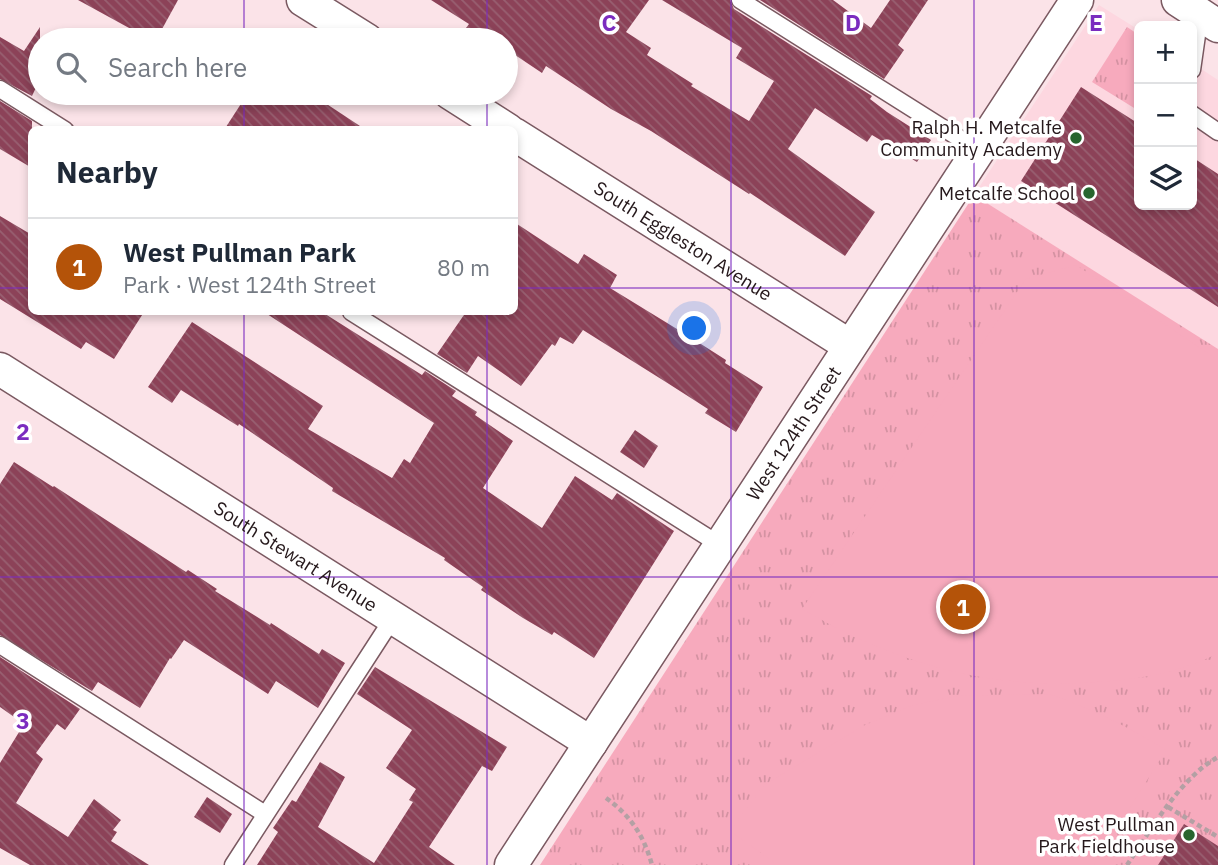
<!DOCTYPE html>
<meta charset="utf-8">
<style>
body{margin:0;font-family:"IBM Plex Sans",sans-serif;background:#f2f2f3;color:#1f2937}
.controls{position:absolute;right:21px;top:21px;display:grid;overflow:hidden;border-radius:10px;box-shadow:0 4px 10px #0003}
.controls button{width:63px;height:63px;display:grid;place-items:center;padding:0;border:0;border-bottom:2px solid #e0e1e3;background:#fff;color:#1f2937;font:35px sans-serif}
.you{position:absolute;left:695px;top:329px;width:24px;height:24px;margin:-18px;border:5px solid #fff;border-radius:50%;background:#1a73e8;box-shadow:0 0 0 10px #1a73e833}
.badge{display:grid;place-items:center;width:46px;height:46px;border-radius:50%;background:#b45309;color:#fff;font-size:23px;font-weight:700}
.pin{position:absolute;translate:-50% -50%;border:4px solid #fff;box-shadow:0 2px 7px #0006}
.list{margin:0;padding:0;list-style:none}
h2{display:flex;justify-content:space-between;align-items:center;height:91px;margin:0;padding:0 28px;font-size:30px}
h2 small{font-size:23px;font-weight:400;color:#747a83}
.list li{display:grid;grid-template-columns:46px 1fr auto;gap:21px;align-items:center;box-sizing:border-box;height:98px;padding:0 28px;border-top:2px solid #e0e1e3}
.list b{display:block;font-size:26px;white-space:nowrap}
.list p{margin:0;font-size:23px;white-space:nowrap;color:#747a83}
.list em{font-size:23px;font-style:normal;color:#747a83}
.icon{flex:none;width:38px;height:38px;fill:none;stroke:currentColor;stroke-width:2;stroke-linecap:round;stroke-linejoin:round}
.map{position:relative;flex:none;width:1218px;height:865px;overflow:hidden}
.search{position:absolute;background:#fff;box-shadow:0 4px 10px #0003;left:28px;top:28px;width:490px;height:77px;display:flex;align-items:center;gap:18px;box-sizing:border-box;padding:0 24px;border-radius:38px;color:#747a83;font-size:26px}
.panel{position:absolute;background:#fff;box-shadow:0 4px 10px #0003;left:28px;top:126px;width:490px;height:189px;border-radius:10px}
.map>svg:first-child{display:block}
.built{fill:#fdd7e0}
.grass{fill:url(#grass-tufts)}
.pitch{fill:#f7aabd}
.building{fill:url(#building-back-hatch)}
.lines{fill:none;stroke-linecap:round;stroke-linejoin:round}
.lane-casing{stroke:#7a5961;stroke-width:19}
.street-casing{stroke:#7a5961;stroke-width:35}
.path{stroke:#b4a0a4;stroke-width:4.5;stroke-dasharray:5 3.5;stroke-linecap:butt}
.lane{stroke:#fff;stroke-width:16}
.street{stroke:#fff;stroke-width:32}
.grid{fill:none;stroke:#7b2cbf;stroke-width:2;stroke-opacity:0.55}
.poi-dot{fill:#27652e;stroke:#fff;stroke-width:2.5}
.labels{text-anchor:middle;stroke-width:7;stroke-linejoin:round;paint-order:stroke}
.poi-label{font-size:19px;fill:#25181b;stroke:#fff;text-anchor:end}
.street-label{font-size:19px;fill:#25181b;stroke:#fff}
.grid-label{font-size:23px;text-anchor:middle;font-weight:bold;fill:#7b2cbf;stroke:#fff;stroke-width:7;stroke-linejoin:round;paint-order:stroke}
</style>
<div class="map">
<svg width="1218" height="865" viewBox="0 0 1218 865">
<defs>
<pattern id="grass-tufts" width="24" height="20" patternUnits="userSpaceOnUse" patternTransform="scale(1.75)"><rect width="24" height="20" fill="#f7aabd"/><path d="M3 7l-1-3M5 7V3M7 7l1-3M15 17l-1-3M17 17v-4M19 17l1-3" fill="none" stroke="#d492a2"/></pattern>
<pattern id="building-back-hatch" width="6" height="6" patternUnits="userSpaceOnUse" patternTransform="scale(1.75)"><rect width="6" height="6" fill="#8c4258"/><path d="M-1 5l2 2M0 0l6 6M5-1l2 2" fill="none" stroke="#986071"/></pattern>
</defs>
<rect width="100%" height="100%" fill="#fbe3e8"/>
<polygon class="built" points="1099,5 1139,30 1139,205 1192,205 1192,63 1218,80 1218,350 974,195"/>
<g class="grass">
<polygon points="1127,27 1139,35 1139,111 1092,82"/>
<polygon points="974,195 1218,349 1218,865 540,865"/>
</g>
<g class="pitch">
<path d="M 1076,265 L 1218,360 L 1218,653 C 1185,671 1146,678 1110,681 C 1024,689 949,678 869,643 C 846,634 824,621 802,609 L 1026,279 Z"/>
<path d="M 1049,694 C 1091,708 1128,727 1166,750 L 1094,865 L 778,865 L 730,831 L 764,785 L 865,725 L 913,705 L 957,696 Z"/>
</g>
<g class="building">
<polygon points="78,0 178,0 156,40 151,40"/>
<polygon points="431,0 649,0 626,32 651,48 647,55 693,84 691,86 749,121 774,81 736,58 742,48 662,0 730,0 734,9 872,96 870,99 887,112 931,140 917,162 872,135 867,142 815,108 788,149 875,212 845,256 750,193 749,194 651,131 611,109 546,66 542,73 506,49 506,40 484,40 466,28 469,24"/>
<polygon points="760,0 833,0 871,28 890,0 928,0 898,45 904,50 884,79"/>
<polygon points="40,27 40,79 32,96 0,79 0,37 24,51"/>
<polygon points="1081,87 1139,124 1139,205 1192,205 1192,157 1218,174 1218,307 1021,181"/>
<polygon points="248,93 310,93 366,130 224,130"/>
<polygon points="0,101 32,121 32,168 0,149"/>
<polygon points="0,216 32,235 32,312 144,312 114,359 86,342 81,349 0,299"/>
<polygon points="514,222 578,264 584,254 617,275 610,288 690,337 726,360 725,363 763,387 736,432 705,413 708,409 669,384 583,330 573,344 560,337 555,346 552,344 521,386 478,356 467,373 437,354 466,312 514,312"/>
<polygon points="264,312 322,312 422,375 425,371 456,391 452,396 477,412 475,415 513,441 483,488 542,528 575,476 612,500 617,493 674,531 594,658 554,632 552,635 523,618 481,590 483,587 444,560 445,558 332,491 333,488 239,424 238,426 181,390 172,403 148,387 192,322 323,406 308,429 392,478 404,459 410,463 434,423"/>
<polygon points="635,430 658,446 644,468 620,452"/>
<polygon points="14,462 53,487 54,486 186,572 188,570 217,589 215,591 270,625 271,623 319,654 322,649 345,663 318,708 276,681 268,694 184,640 171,659 170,658 140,708 98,682 92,691 0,635 0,484"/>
<polygon points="0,657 80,709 65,730 57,724 36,753 43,759 16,803 68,837 94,799 121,820 113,830 117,832 111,841 149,865 30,865 0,848 0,763 24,724 0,707"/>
<polygon points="375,667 507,747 492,771 482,766 429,847 455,865 257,865 278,832 273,828 292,800 296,802 320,762 345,777 318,827 374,863 413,802 409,800 416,789 386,768 412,730 357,694"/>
<polygon points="207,797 232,814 220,833 194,817"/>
<polygon points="1184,824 1218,846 1218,865 1158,865"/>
</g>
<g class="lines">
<g class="lane-casing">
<g id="lane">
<polyline points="740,0 978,150"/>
<polyline points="1192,70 1200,14"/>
<polyline points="0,89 65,130"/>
<polyline points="1192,114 1218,132"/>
<polyline points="351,312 720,545"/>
<polyline points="0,645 265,814"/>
<polyline points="233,865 393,618"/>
</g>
</g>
<g class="street-casing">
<g id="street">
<polyline points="303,0 367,40"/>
<polyline points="1178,0 1218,26"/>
<polyline points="450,93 508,130"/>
<path id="s1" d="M 514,134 L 850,346"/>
<path id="s2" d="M 0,369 L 591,743"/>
<path id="s3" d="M 511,865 L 1077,0"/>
</g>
</g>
<g class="path">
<path d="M 606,798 C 631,816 644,836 652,865"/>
<polyline points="1168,807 1218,837"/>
<path d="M 1127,865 C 1151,830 1180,778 1218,757"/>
</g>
<use href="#lane" class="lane"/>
<use href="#street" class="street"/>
</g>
<path class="grid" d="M 244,0 L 244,40M 487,0 L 487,40M 731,0 L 731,865M 974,0 L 974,865M 244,93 L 244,130M 487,93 L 487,130M 0,288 L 32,288M 514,288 L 1218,288M 244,312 L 244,865M 487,312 L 487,865M 0,577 L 1218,577"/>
<g class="poi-dot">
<circle cx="1076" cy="138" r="7"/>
<circle cx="1089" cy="193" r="7"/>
<circle cx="1189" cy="835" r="7"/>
</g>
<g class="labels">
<g class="poi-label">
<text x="1062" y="134">Ralph H. Metcalfe<tspan x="1062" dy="22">Community Academy</tspan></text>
<text x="1075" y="200">Metcalfe School</text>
<text x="1175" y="831">West Pullman<tspan x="1175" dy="22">Park Fieldhouse</tspan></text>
</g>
<g class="street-label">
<text dy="7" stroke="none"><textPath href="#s1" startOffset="200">South Eggleston Avenue</textPath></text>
<text dy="7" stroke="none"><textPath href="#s3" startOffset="516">West 124th Street</textPath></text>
<text dy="7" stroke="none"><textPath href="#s2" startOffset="350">South Stewart Avenue</textPath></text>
</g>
</g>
<g class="grid-label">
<text x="609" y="31">C</text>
<text x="853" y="31">D</text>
<text x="1096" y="31">E</text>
<text x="23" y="440">2</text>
<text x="23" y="729">3</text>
</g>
</svg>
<div class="controls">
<button>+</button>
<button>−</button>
<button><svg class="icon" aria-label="layers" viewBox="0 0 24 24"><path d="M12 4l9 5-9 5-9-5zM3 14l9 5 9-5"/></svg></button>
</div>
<div class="you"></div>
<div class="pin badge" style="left:963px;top:607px">1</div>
<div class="search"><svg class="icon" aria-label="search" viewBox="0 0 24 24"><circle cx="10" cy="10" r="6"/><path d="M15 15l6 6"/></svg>Search here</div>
<section class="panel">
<h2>Nearby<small></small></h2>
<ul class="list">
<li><span class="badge">1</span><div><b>West Pullman Park</b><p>Park · West 124th Street</p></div><em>80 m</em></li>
</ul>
</section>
</div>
